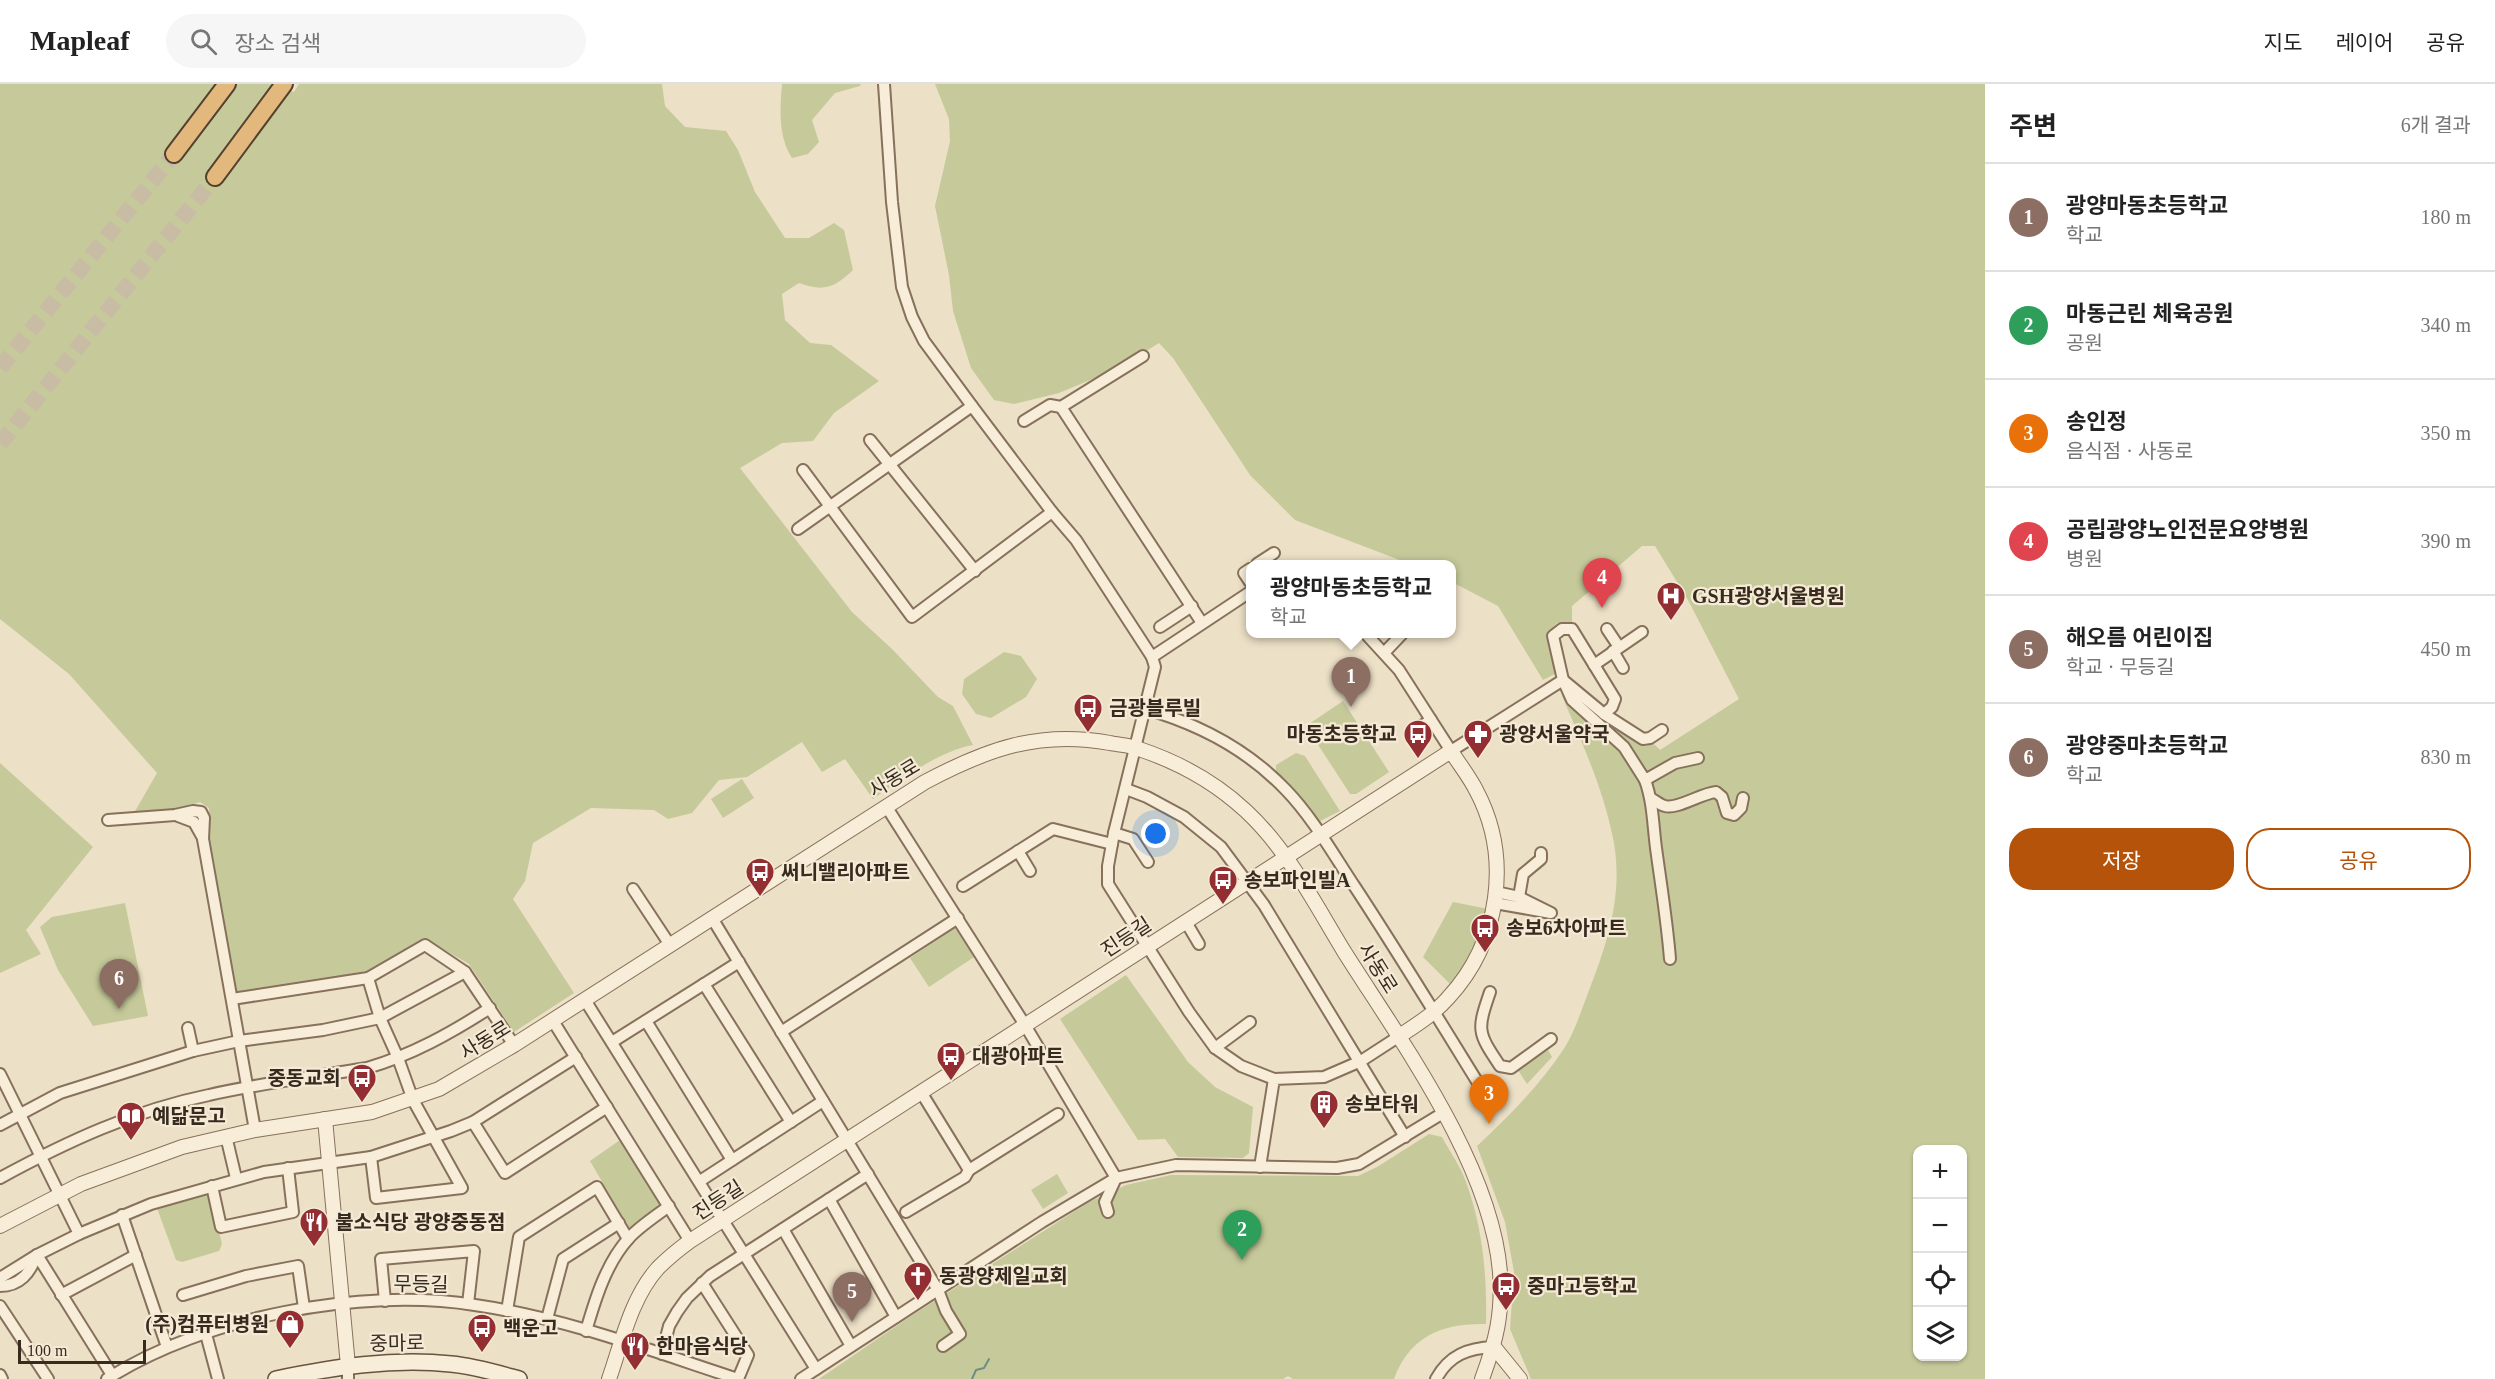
<!DOCTYPE html>
<html lang="ko">
<meta charset="utf-8">
<style>
body{margin:0;font-family:"Times New Roman","Noto Sans KR",serif;background:#f6f6f6;color:#222}
.controls{position:absolute;right:18px;bottom:18px;display:grid;overflow:hidden;border-radius:12px;box-shadow:0 2px 4px #0004}
.controls button{width:54px;height:54px;display:grid;place-items:center;padding:0;border:0;border-bottom:2px solid #e0e0e0;background:#fff;color:#222;font:30px sans-serif}
.scale{position:absolute;left:18px;bottom:15px;width:128px;box-sizing:border-box;padding-left:6px;border:3px solid #372a1f;border-top:0;font-size:16px;line-height:21px;white-space:nowrap;color:#372a1f;-webkit-text-stroke:4px #f4ead5;paint-order:stroke}
.you{position:absolute;left:1156px;top:750px;width:21px;height:21px;margin:-15px;border:4px solid #fff;border-radius:50%;background:#1a73e8;box-shadow:0 0 0 9px #1a73e833}
.badge{display:grid;place-items:center;width:39px;height:39px;border-radius:50%;background:#b45309;color:#fff;font-size:20px;font-weight:700}
.pin{position:absolute;translate:-50% -50px;filter:drop-shadow(0 2px 3px #0008)}
.pin::after{content:'';position:absolute;top:32px;width:21px;height:18px;background:inherit;clip-path:polygon(0 0,100% 0,50% 100%)}
.popup{position:absolute;left:1246px;top:476px;width:210px;height:78px;box-sizing:border-box;display:grid;place-content:center;border-radius:12px;background:#fff;filter:drop-shadow(0 2px 4px #0005);font-size:20px;white-space:nowrap;color:#767676}
.popup b{font-size:22px;color:#222}
.popup::after{content:'';position:absolute;left:50%;top:100%;margin-left:-12px;border:12px solid transparent;border-top-color:#fff}
.list{margin:0;padding:0;list-style:none}
h2{display:flex;justify-content:space-between;align-items:center;height:78px;margin:0;padding:0 24px;font-size:26px}
h2 small{font-size:20px;font-weight:400;color:#767676}
.list li{display:grid;grid-template-columns:39px 1fr auto;gap:18px;align-items:center;box-sizing:border-box;height:108px;padding:0 24px;border-top:2px solid #e0e0e0}
.list b{display:block;font-size:22px;white-space:nowrap}
.list p{margin:0;font-size:20px;white-space:nowrap;color:#767676}
.list em{font-size:20px;font-style:normal;color:#767676}
.actions{display:flex;gap:12px;padding:18px 24px}
.actions a{flex:1;padding:14px 0;border:2px solid #b45309;border-radius:24px;text-align:center;font-size:21px;color:#b45309}
.actions .main{background:#b45309;color:#fff}
.icon{flex:none;width:33px;height:33px;fill:none;stroke:currentColor;stroke-width:2;stroke-linecap:round;stroke-linejoin:round}
.map{position:relative;flex:none;width:1985px;height:1295px;overflow:hidden}
header{display:flex;align-items:center;gap:36px;box-sizing:border-box;height:84px;padding:0 30px;background:#fff;border-bottom:2px solid #e0e0e0}
header strong{font-size:28px}
nav{display:flex;gap:33px;margin-inline-start:auto;font-size:21px}
.search{width:420px;height:54px;background:#f6f6f6;display:flex;align-items:center;gap:15px;box-sizing:border-box;padding:0 21px;border-radius:33px;color:#767676;font-size:22px}
main{display:flex}
aside{flex:1;background:#fff}
.map>svg:first-child{display:block}
.green{fill:#c6ca9a;fill-rule:evenodd}
.lines{fill:none;stroke-linecap:round;stroke-linejoin:round}
.stream{stroke:#6e8e85;stroke-width:2}
.trunk-tunnel{stroke:#c8bca5;stroke-width:16;stroke-dasharray:16 8;stroke-linecap:butt}
.minor-casing{stroke:#87715c;stroke-width:14}
.tertiary-casing{stroke:#87715c;stroke-width:16}
.secondary-casing{stroke:#68533f;stroke-width:18}
.trunk-casing{stroke:#554030;stroke-width:20}
.minor{stroke:#f7edd8;stroke-width:10}
.tertiary{stroke:#f7edd8;stroke-width:14}
.secondary{stroke:#f7edd8;stroke-width:15}
.trunk{stroke:#e2b87d;stroke-width:16}
.labels{text-anchor:middle;stroke-width:4.5;stroke-linejoin:round;paint-order:stroke}
.poi-label{font-size:20px;font-weight:bold;fill:#372a1f;stroke:#f4ead5;text-anchor:start}
.street-label{font-size:20px;fill:#372a1f;stroke:#f4ead5}
</style>
<header>
<strong>Mapleaf</strong>
<div class="search"><svg class="icon" aria-label="search" viewBox="0 0 24 24"><circle cx="10" cy="10" r="6"/><path d="M15 15l6 6"/></svg>장소 검색</div>
<nav><a>지도</a><a>레이어</a><a>공유</a></nav>
</header>
<main>
<div class="map">
<svg width="1985" height="1295" viewBox="0 0 1985 1295">
<rect width="100%" height="100%" fill="#ece0c6"/>
<g class="green">
<path d="M 0,0 L 269,0 L 294,8 L 299,0 L 662,0 L 665,22 L 685,43 L 726,47 L 738,66 L 755,108 L 785,154 L 809,154 L 834,139 L 844,146 L 853,186 C 834,204 824,208 799,199 L 782,210 L 785,236 L 810,259 L 831,261 L 879,297 L 834,329 L 813,357 L 782,359 L 740,384 L 852,528 L 892,565 L 938,613 L 953,622 L 973,661 C 937,668 904,694 873,715 L 845,675 L 822,688 L 802,658 L 747,693 L 719,696 L 692,729 L 668,735 L 654,726 L 591,724 L 533,759 L 525,797 L 513,815 L 574,909 L 514,948 L 469,880 L 424,854 L 370,886 L 329,896 L 236,910 L 209,759 L 209,724 L 200,718 L 174,727 L 134,729 L 157,689 L 69,590 L 0,535 Z"/>
<path d="M 782,0 L 861,0 L 860,2 L 835,9 L 812,36 L 819,58 L 808,70 L 792,74 C 778,52 780,25 782,0 Z"/>
<path d="M 935,0 L 1985,0 L 1985,1295 L 1531,1295 L 1510,1245 L 1514,1188 L 1505,1138 L 1477,1062 C 1509,1032 1541,1000 1565,963 C 1575,947 1581,927 1588,909 C 1608,858 1624,809 1613,754 C 1603,704 1582,659 1562,612 L 1565,610 L 1646,662 L 1653,659 L 1660,666 L 1739,615 L 1688,516 L 1655,462 L 1642,462 L 1572,522 L 1572,538 L 1557,539 L 1546,551 L 1555,590 L 1543,596 L 1498,522 L 1452,498 L 1452,480 L 1410,480 L 1295,436 L 1250,391 L 1173,274 L 1159,259 L 1119,284 L 1059,309 L 1014,320 L 994,316 L 971,284 L 953,227 L 949,191 L 935,122 L 950,57 L 949,35 ZM 1918,1066 L 1962,1066 L 1962,1272 L 1918,1272 Z"/>
<polygon points="1004,568 1021,572 1037,595 1026,613 991,634 976,630 962,610 964,595"/>
<polygon points="1343,617 1389,688 1356,710 1350,710 1306,642"/>
<polygon points="1296,669 1305,672 1340,727 1320,737 1276,689 1276,681"/>
<polygon points="0,679 93,763 26,846 41,870 0,889"/>
<polygon points="742,695 754,714 723,734 711,715"/>
<path d="M 1453,818 L 1488,825 C 1480,853 1470,878 1450,900 L 1423,873 Z"/>
<polygon points="125,819 148,932 93,942 58,886 40,843 52,833"/>
<polygon points="955,844 974,873 929,903 910,874"/>
<polygon points="1126,891 1188,978 1215,1003 1253,1023 1249,1069 1243,1074 1178,1073 1165,1055 1138,1056 1060,935"/>
<polygon points="1548,966 1552,973 1527,1000 1518,986"/>
<path d="M 1429,1050 L 1442,1053 C 1450,1068 1461,1083 1466,1098 C 1483,1144 1487,1192 1486,1240 C 1442,1239 1410,1252 1394,1295 L 1293,1295 L 1288,1292 L 1283,1295 L 819,1295 L 908,1234 L 1089,1118 L 1126,1101 L 1171,1091 L 1358,1092 L 1377,1083 Z"/>
<polygon points="620,1056 624,1057 661,1117 659,1123 634,1144 629,1144 590,1077"/>
<polygon points="1057,1090 1068,1109 1043,1125 1031,1106"/>
<polygon points="204,1108 210,1109 222,1160 219,1167 182,1178 176,1176 157,1124"/>
</g>
<g class="lines">
<polyline class="stream" points="972,1295 976,1286 984,1284 989,1275"/>
<g class="trunk-tunnel">
<polyline points="0,284 174,70"/>
<polyline points="0,360 215,93"/>
</g>
<g class="minor-casing">
<g id="minor">
<polyline points="884,0 892,118 902,203 912,233 924,257 972,322"/>
<polyline points="1061,323 1202,539"/>
<polyline points="1024,337 1050,321 1061,323 1143,272"/>
<polyline points="870,356 975,487"/>
<polyline points="803,386 912,533 1052,428"/>
<polyline points="798,445 972,322 1052,428 1076,456 1152,573"/>
<polyline points="1257,480 1274,469"/>
<polyline points="1250,485 1244,489 1250,498"/>
<polyline points="1250,508 1152,573 1155,583 1114,749 1108,782 1108,800 1189,928 1215,964 1241,982 1274,995"/>
<polyline points="1160,543 1192,522"/>
<polyline points="1607,545 1619,563"/>
<polyline points="1366,550 1399,586 1451,667 1563,596"/>
<polyline points="1613,567 1623,584"/>
<polyline points="1384,569 1402,550"/>
<polyline points="1594,581 1642,548"/>
<polyline points="1563,596 1604,630 1612,623 1615,615 1572,545 1562,545 1553,552 1563,596 1572,616 1624,663 1645,696 1675,679 1698,674"/>
<path d="M 1146,625 C 1198,640 1248,666 1286,706 C 1313,734 1333,770 1355,803 C 1399,870 1441,939 1483,1007"/>
<polyline points="1604,630 1643,655 1650,654 1662,646"/>
<polyline points="1414,647 1431,636"/>
<path d="M 1645,696 C 1653,718 1653,741 1656,764 C 1661,801 1667,837 1670,875"/>
<polyline points="1126,705 1147,713 1184,733 1221,763 1264,821 1405,1053"/>
<path d="M 1652,715 C 1656,717 1660,721 1665,722 C 1676,726 1702,709 1716,708 L 1722,713 L 1727,729 L 1734,731 L 1741,724 L 1743,714"/>
<polyline points="886,722 1025,941 1116,1094 1105,1118 1108,1128"/>
<polyline points="178,732 194,738 203,754"/>
<polyline points="108,736 175,731 193,727 201,728 204,734 203,755 255,1046"/>
<polyline points="1114,749 1133,755 1148,778"/>
<polyline points="1018,767 1030,787"/>
<polyline points="963,802 1053,745 1112,760"/>
<polyline points="633,805 670,861"/>
<polyline points="1519,813 1523,790 1541,775 1541,769"/>
<polyline points="1495,819 1551,829 1519,813 1496,808"/>
<polyline points="712,834 938,1206 946,1227 960,1250 943,1262"/>
<polyline points="1186,838 1199,860"/>
<polyline points="368,894 380,934 398,974 413,1016 462,1104 376,1114 371,1073"/>
<polyline points="704,900 791,1038"/>
<path d="M 1490,908 C 1477,946 1477,948 1500,982 L 1511,984 L 1551,955"/>
<polyline points="232,915 368,894 425,861 465,888 514,961"/>
<polyline points="585,916 816,1285"/>
<polyline points="553,937 690,1157"/>
<polyline points="646,937 732,1076"/>
<polyline points="188,944 193,967"/>
<polyline points="781,948 958,834"/>
<polyline points="612,958 739,878"/>
<polyline points="1215,964 1250,938"/>
<polyline points="0,990 79,1150"/>
<polyline points="473,1038 505,1089 607,1023"/>
<polyline points="0,1041 60,1009 193,967 239,957 323,946 380,934 465,888"/>
<polyline points="226,1052 236,1094"/>
<polyline points="1260,1083 1274,995 1324,993 1361,977 1398,953"/>
<polyline points="969,1086 1058,1030"/>
<path d="M 0,1094 C 66,1058 135,1026 209,1011 C 261,999 314,993 367,984 C 412,971 451,949 490,924"/>
<polyline points="700,1097 823,1017"/>
<polyline points="212,1102 221,1143 293,1128 288,1084"/>
<polyline points="829,1115 896,1233"/>
<polyline points="906,1128 965,1093 969,1086 921,1008"/>
<polyline points="122,1131 167,1263"/>
<polyline points="783,1145 851,1262"/>
<polyline points="37,1171 112,1291"/>
<polyline points="0,1194 37,1171 79,1150 151,1120 264,1088 371,1073 451,1047 473,1038 576,973"/>
<polyline points="702,1199 748,1271 738,1295"/>
<path d="M 0,1202 C 20,1202 30,1189 37,1171"/>
<polyline points="61,1211 136,1171"/>
<polyline points="183,1211 246,1192 298,1182 304,1224"/>
<polyline points="385,1217 381,1175 474,1167 468,1220"/>
<polyline points="0,1222 48,1295"/>
<polyline points="507,1227 519,1153 597,1103 628,1155"/>
<polyline points="547,1235 563,1175 619,1139"/>
<path d="M 586,1247 C 595,1216 606,1179 629,1154 C 640,1142 656,1132 669,1122"/>
<polyline points="206,1250 218,1295"/>
<polyline points="662,1270 669,1242 677,1228 687,1214 710,1192 868,1090"/>
<polyline points="348,1282 348,1295"/>
<polyline points="0,1291 2,1295"/>
<path d="M 107,1295 C 204,1233 361,1203 475,1221 C 565,1234 652,1267 738,1295"/>
<polyline points="801,1295 1042,1138 1116,1094 1176,1081 1337,1084 1359,1080 1443,1029"/>
<path d="M 1436,1295 C 1449,1271 1468,1264 1494,1263"/>
</g>
</g>
<g class="tertiary-casing">
<g id="tertiary">
<polyline points="325,1035 348,1282"/>
<path d="M 0,1142 L 81,1100 L 182,1063 L 255,1046 L 372,1028 L 439,1005 L 514,961 L 925,698 C 987,665 1039,646 1110,659 C 1119,661 1130,661 1139,665 C 1178,678 1216,699 1246,727 C 1288,766 1315,820 1345,869 C 1402,959 1491,1080 1500,1188 C 1503,1230 1496,1257 1482,1295"/>
<polyline points="1494,1263 1520,1295"/>
<path d="M 609,1295 C 622,1258 631,1214 658,1184 C 668,1174 679,1165 690,1157 L 1451,667 C 1459,680 1469,692 1476,706 C 1512,773 1500,858 1448,914 C 1434,930 1416,941 1398,953"/>
</g>
</g>
<g class="secondary-casing">
<path id="secondary" d="M 276,1295 C 334,1283 392,1274 451,1280 C 474,1282 497,1289 519,1295"/>
</g>
<g class="trunk-casing">
<g id="trunk">
<polyline points="174,70 227,0"/>
<polyline points="215,93 284,0"/>
</g>
</g>
<use href="#minor" class="minor"/>
<use href="#tertiary" class="tertiary"/>
<use href="#secondary" class="secondary"/>
<use href="#trunk" class="trunk"/>
</g>
<defs>
<g id="hospital-pin" transform="scale(1.5)"><path d="M0 17L-7.5 6A9.5 9.5 0 1 1 7.5 6Z" fill="#932f33" stroke="#f4ead5"/><path d="M-5-5h3v3.5h4V-5h3V5h-3V1.5h-4V5h-3Z" fill="#fff"/></g>
<g id="bus-pin" transform="scale(1.5)"><path d="M0 17L-7.5 6A9.5 9.5 0 1 1 7.5 6Z" fill="#932f33" stroke="#f4ead5"/><path d="M-5-6H5V4H4V6H2V4H-2V6H-4V4H-5ZM-3.5-4V0h7V-4ZM-3.5 1.2v1.5H-2V1.2ZM2 1.2v1.5H3.5V1.2Z" fill="#fff"/></g>
<g id="pharmacy-pin" transform="scale(1.5)"><path d="M0 17L-7.5 6A9.5 9.5 0 1 1 7.5 6Z" fill="#932f33" stroke="#f4ead5"/><path d="M-2-6h4v4h4v4h-4v4h-4v-4h-4v-4h4Z" fill="#fff"/></g>
<g id="building-pin" transform="scale(1.5)"><path d="M0 17L-7.5 6A9.5 9.5 0 1 1 7.5 6Z" fill="#932f33" stroke="#f4ead5"/><path d="M-4-6H4V6H1V3H-1V6H-4ZM-2.5-4.3h1.7v1.8h-1.7ZM.8-4.3h1.7v1.8H.8ZM-2.5-1h1.7V.8h-1.7ZM.8-1h1.7V.8H.8Z" fill="#fff"/></g>
<g id="library-pin" transform="scale(1.5)"><path d="M0 17L-7.5 6A9.5 9.5 0 1 1 7.5 6Z" fill="#932f33" stroke="#f4ead5"/><path d="M-6-4Q-3-5.5-.7-3.5V5Q-3 3-6 4ZM6-4Q3-5.5 .7-3.5V5Q3 3 6 4Z" fill="#fff"/></g>
<g id="restaurant-pin" transform="scale(1.5)"><path d="M0 17L-7.5 6A9.5 9.5 0 1 1 7.5 6Z" fill="#932f33" stroke="#f4ead5"/><path d="M-5-6h1v4h1v-4h1v4h1v-4h1v5L-1.5 .5V6h-2V.5L-5-1ZM5-6V6H3V1.5H1.5Q1.5-4 5-6Z" fill="#fff"/></g>
<g id="church-pin" transform="scale(1.5)"><path d="M0 17L-7.5 6A9.5 9.5 0 1 1 7.5 6Z" fill="#932f33" stroke="#f4ead5"/><path d="M-1.2-6h2.4v3.5h3.3v2.4h-3.3V6h-2.4V-.1h-3.3v-2.4h3.3Z" fill="#fff"/></g>
<g id="shop-pin" transform="scale(1.5)"><path d="M0 17L-7.5 6A9.5 9.5 0 1 1 7.5 6Z" fill="#932f33" stroke="#f4ead5"/><path d="M-5-2.5h2.3a2.7 3.5 0 0 1 5.4 0H5L5.5 6h-11ZM-1.5-2.5h3a1.5 2.3 0 0 0-3 0Z" fill="#fff"/></g>
</defs>
<g fill-rule="evenodd">
<use href="#hospital-pin" x="1671" y="512"/>
<use href="#bus-pin" x="1088" y="624"/>
<use href="#bus-pin" x="1418" y="650"/>
<use href="#pharmacy-pin" x="1478" y="650"/>
<use href="#bus-pin" x="760" y="788"/>
<use href="#bus-pin" x="1223" y="796"/>
<use href="#bus-pin" x="1485" y="844"/>
<use href="#bus-pin" x="951" y="972"/>
<use href="#bus-pin" x="362" y="994"/>
<use href="#building-pin" x="1324" y="1020"/>
<use href="#library-pin" x="131" y="1032"/>
<use href="#restaurant-pin" x="314" y="1138"/>
<use href="#church-pin" x="918" y="1192"/>
<use href="#bus-pin" x="1506" y="1202"/>
<use href="#shop-pin" x="290" y="1240"/>
<use href="#bus-pin" x="482" y="1244"/>
<use href="#restaurant-pin" x="635" y="1262"/>
</g>
<g class="labels">
<g class="poi-label">
<text x="1692" y="519">GSH광양서울병원</text>
<text x="1109" y="631">금광블루빌</text>
<text x="1397" y="657" text-anchor="end">마동초등학교</text>
<text x="1499" y="657">광양서울약국</text>
<text x="781" y="795">써니밸리아파트</text>
<text x="1244" y="803">송보파인빌A</text>
<text x="1506" y="851">송보6차아파트</text>
<text x="972" y="979">대광아파트</text>
<text x="341" y="1001" text-anchor="end">중동교회</text>
<text x="1345" y="1027">송보타워</text>
<text x="152" y="1039">예닮문고</text>
<text x="335" y="1145">불소식당 광양중동점</text>
<text x="939" y="1199">동광양제일교회</text>
<text x="1527" y="1209">중마고등학교</text>
<text x="269" y="1247" text-anchor="end">(주)컴퓨터병원</text>
<text x="503" y="1251">백운고</text>
<text x="656" y="1269">한마음식당</text>
</g>
<g class="street-label">
<text transform="translate(894 694) rotate(-31)" y="7">사동로</text>
<text transform="translate(1126 853) rotate(-33)" y="7">진등길</text>
<text transform="translate(1378 884) rotate(58)" y="7">사동로</text>
<text transform="translate(485 956) rotate(-32)" y="7">사동로</text>
<text transform="translate(718 1116) rotate(-33)" y="7">진등길</text>
<text transform="translate(421 1200) rotate(1)" y="7">무등길</text>
<text transform="translate(397 1259) rotate(-1)" y="7">중마로</text>
</g>
</g>
</svg>
<div class="controls">
<button>+</button>
<button>−</button>
<button><svg class="icon" aria-label="locate" viewBox="0 0 24 24"><circle cx="12" cy="12" r="6"/><path d="M12 2v4M12 18v4M2 12h4M18 12h4"/></svg></button>
<button><svg class="icon" aria-label="layers" viewBox="0 0 24 24"><path d="M12 4l9 5-9 5-9-5zM3 14l9 5 9-5"/></svg></button>
</div>
<div class="scale">100 m</div>
<div class="you"></div>
<div class="pin badge" style="left:1351px;top:623px;background:#8d6e63">1</div>
<div class="popup"><b>광양마동초등학교</b>학교</div>
<div class="pin badge" style="left:1242px;top:1176px;background:#2e9e5b">2</div>
<div class="pin badge" style="left:1489px;top:1040px;background:#e8710a">3</div>
<div class="pin badge" style="left:1602px;top:524px;background:#e0444e">4</div>
<div class="pin badge" style="left:852px;top:1238px;background:#8d6e63">5</div>
<div class="pin badge" style="left:119px;top:925px;background:#8d6e63">6</div>
</div>
<aside>
<h2>주변<small>6개 결과</small></h2>
<ul class="list">
<li><span class="badge" style="background:#8d6e63">1</span><div><b>광양마동초등학교</b><p>학교</p></div><em>180 m</em></li>
<li><span class="badge" style="background:#2e9e5b">2</span><div><b>마동근린 체육공원</b><p>공원</p></div><em>340 m</em></li>
<li><span class="badge" style="background:#e8710a">3</span><div><b>송인정</b><p>음식점 · 사동로</p></div><em>350 m</em></li>
<li><span class="badge" style="background:#e0444e">4</span><div><b>공립광양노인전문요양병원</b><p>병원</p></div><em>390 m</em></li>
<li><span class="badge" style="background:#8d6e63">5</span><div><b>해오름 어린이집</b><p>학교 · 무등길</p></div><em>450 m</em></li>
<li><span class="badge" style="background:#8d6e63">6</span><div><b>광양중마초등학교</b><p>학교</p></div><em>830 m</em></li>
</ul>
<div class="actions"><a class="main">저장</a><a>공유</a></div>
</aside>
</main>
